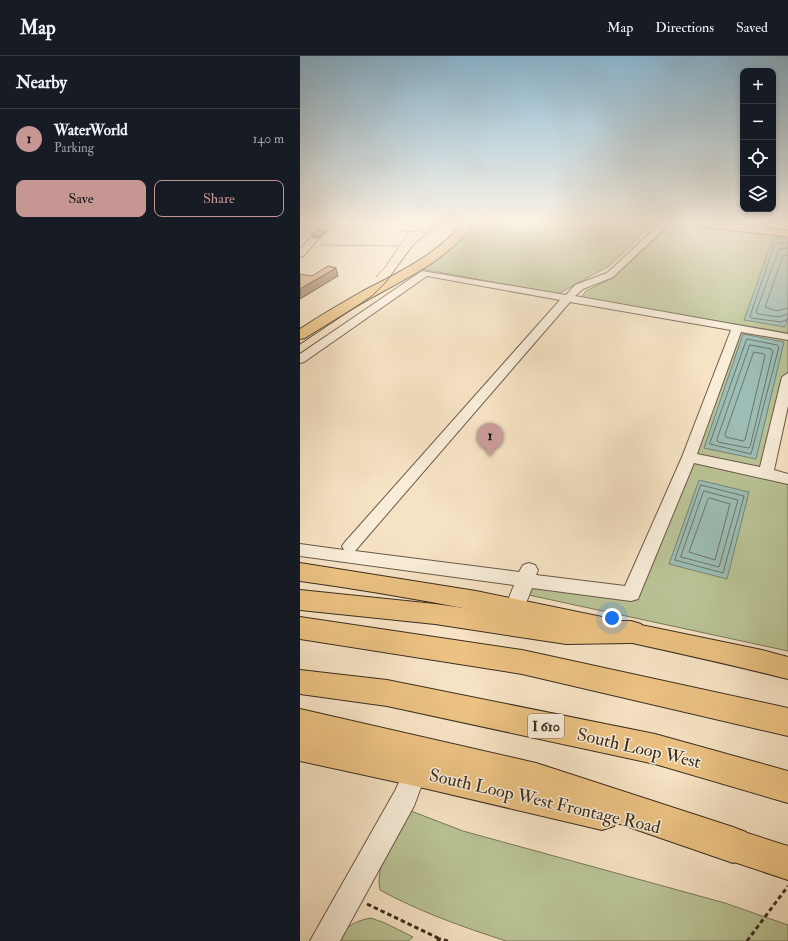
<!DOCTYPE html>
<meta charset="utf-8">
<style>
body{margin:0;font-family:"IM FELL Double Pica",serif;background:#242831;color:#f1f3f6}
.controls{position:absolute;right:12px;top:12px;display:grid;overflow:hidden;border-radius:8px;box-shadow:0 2px 6px #0003}
.controls button{width:36px;height:36px;display:grid;place-items:center;padding:0;border:0;border-bottom:1px solid #363941;background:#171b24;color:#f1f3f6;font:20px sans-serif}
.you{position:absolute;left:312px;top:562px;width:14px;height:14px;margin:-10px;border:3px solid #fff;border-radius:50%;background:#1a73e8;box-shadow:0 0 0 6px #1a73e833}
.badge{display:grid;place-items:center;width:26px;height:26px;border-radius:50%;background:#c59692;color:#111;font-size:13px;font-weight:700}
.pin{position:absolute;translate:-50% -33px;filter:drop-shadow(0 1px 2px #0008)}
.pin::after{content:'';position:absolute;top:21px;width:14px;height:12px;background:inherit;clip-path:polygon(0 0,100% 0,50% 100%)}
.list{margin:0;padding:0;list-style:none}
h2{display:flex;justify-content:space-between;align-items:center;height:52px;margin:0;padding:0 16px;font-size:17px}
h2 small{font-size:13px;font-weight:400;color:#9ea1a6}
.list li{display:grid;grid-template-columns:26px 1fr auto;gap:12px;align-items:center;box-sizing:border-box;height:60px;padding:0 16px;border-top:1px solid #363941}
.list b{display:block;font-size:15px;white-space:nowrap}
.list p{margin:0;font-size:13px;white-space:nowrap;color:#9ea1a6}
.list em{font-size:13px;font-style:normal;color:#9ea1a6}
.actions{display:flex;gap:8px;padding:12px 16px}
.actions a{flex:1;padding:9px 0;border:1px solid #c59692;border-radius:8px;text-align:center;font-size:14px;color:#c59692}
.actions .main{background:#c59692;color:#111}
.icon{flex:none;width:22px;height:22px;fill:none;stroke:currentColor;stroke-width:2;stroke-linecap:round;stroke-linejoin:round}
.map{position:relative;flex:none;width:488px;height:885px;overflow:hidden}
header{display:flex;align-items:center;gap:24px;box-sizing:border-box;height:56px;padding:0 20px;background:#171b24;border-bottom:1px solid #363941}
header strong{font-size:19px}
nav{display:flex;gap:22px;margin-inline-start:auto;font-size:14px}
main{display:flex}
aside{flex:1;background:#171b24}
.map>svg:first-child{display:block}
.green{fill:#bac496;stroke:#7a785a}
.water{fill:#9dbeb6;stroke:#76847a}
.lines{fill:none;stroke-linecap:round;stroke-linejoin:round}
.shore{stroke:#6c766a;stroke-width:1}
.minor-casing{stroke:#6a5a48;stroke-width:2}
.major-casing{stroke:#3b2d1f;stroke-width:2}
.highway-casing{stroke:#3b2d1f;stroke-width:2}
.path-far1{stroke:#3b2d1f;stroke-width:1;stroke-dasharray:1.5 1;stroke-linecap:butt}
.path{stroke:#3b2d1f;stroke-width:3;stroke-dasharray:4.5 3;stroke-linecap:butt}
.minor{fill:#f9edd9;fill-rule:evenodd}
.major{fill:#ebc282;fill-rule:evenodd}
.highway{fill:#ebc282;fill-rule:evenodd}
.tram{stroke:#3b2d1f;stroke-width:1}
.wall{fill:#bd9171;stroke:#3b2d1f}
.shaded-wall{fill:#9a765c;stroke:#3b2d1f}
.building{fill:#dca983;stroke:#3b2d1f}
.labels{text-anchor:middle;stroke-width:3;stroke-linejoin:round;paint-order:stroke}
.shield{fill:#f9edd9;stroke:#746757;stroke-width:1}
.shield-label{font-size:14px;font-weight:bold;fill:#3b2d1f}
.near-street-label{font-size:18px;fill:#3b2d1f;stroke:#f9edd9}
</style>
<header>
<strong>Map</strong>
<nav><a>Map</a><a>Directions</a><a>Saved</a></nav>
</header>
<main>
<aside>
<h2>Nearby<small></small></h2>
<ul class="list">
<li><span class="badge">1</span><div><b>WaterWorld</b><p>Parking</p></div><em>140 m</em></li>
</ul>
<div class="actions"><a class="main">Save</a><a>Share</a></div>
</aside>
<div class="map">
<svg width="488" height="885" viewBox="0 0 488 885">
<rect width="100%" height="100%" fill="#f6e3c4"/>
<filter id="stains"><feTurbulence type="fractalNoise" baseFrequency=".005" numOctaves="4"/><feColorMatrix values="0 0 0 0 .2 0 0 0 0 .09 0 0 0 0 .02 0 0 0 .5 -.17"/></filter>
<radialGradient id="worn" r=".72"><stop offset=".6" stop-color="#630" stop-opacity="0"/><stop offset="1" stop-color="#630" stop-opacity=".3"/></radialGradient>
<g class="green">
<polygon points="177,167 351,167 334,187 309,210 258,238 122,213 151,193"/>
<polygon points="372,167 488,180 488,277 281,242 286,235 313,222"/>
<polygon points="437,272 488,281 488,321 466,417 488,424 488,595 224,538 227,524 331,538"/>
<path d="M 111,755 L 163,775 L 425,847 L 488,869 L 488,885 L 206,885 C 163,871 120,856 80,834 C 74,806 98,779 111,755 Z"/>
<path d="M 71,862 L 85,867 L 113,881 L 108,885 L 37,885 C 45,870 55,865 71,862 Z"/>
</g>
<g class="water">
<polygon points="473,182 488,184 488,260 485,271 444,264"/>
<polygon points="443,278 484,286 456,403 404,392"/>
<polygon points="399,424 449,436 427,523 369,508"/>
</g>
<g class="lines">
<g class="shore">
<polyline points="488,187 475,187 450,260 451,262 481,266 488,263"/>
<polyline points="488,192 479,193 456,256 458,258 479,261 488,258"/>
<polyline points="488,199 483,200 465,251 477,255 488,252"/>
<polygon points="447,283 477,289 479,291 451,398 410,388"/>
<polygon points="450,289 471,293 473,295 450,391 448,392 418,386 417,384"/>
<polygon points="454,296 464,298 465,300 445,384 443,385 426,381 425,379"/>
<polygon points="401,429 444,440 423,517 375,504"/>
<polygon points="404,435 438,444 419,511 381,501"/>
<polygon points="410,442 430,448 415,504 389,496 408,443"/>
</g>
<g class="minor-casing">
<g id="minor">
<polygon points="24,167 33,167 3,200 0,201 0,193"/>
<path d="M 361,167 L 370,167 L 313,221 L 283,233 L 275,240 L 488,278 L 488,284 L 441,276 L 397,398 L 460,411 L 482,321 L 488,317 L 488,350 L 474,414 L 488,418 L 488,428 L 394,407 L 340,538 L 338,543 L 331,545 L 232,532 L 222,557 L 215,559 L 208,557 L 205,552 L 214,529 L 0,500 L 0,488 L 44,494 L 42,490 L 45,486 L 260,244 L 127,220 L 4,306 L 0,307 L 0,298 L 122,215 L 266,239 L 275,229 L 307,217 ZM 270,246 L 431,274 L 382,401 L 325,530 L 236,519 L 238,514 L 235,509 L 229,507 L 223,509 L 219,516 L 55,495 Z"/>
<polygon points="115,704 123,707 127,715 114,750 40,885 10,885 96,733 107,707"/>
</g>
</g>
<g class="major-casing">
<g id="major">
<path d="M 163,167 L 174,167 C 148,204 108,221 71,242 C 48,255 27,268 5,282 L 0,283 L 0,273 C 21,259 42,247 63,235 C 100,216 136,199 163,167 Z"/>
<polygon points="393,167 427,167 488,175 488,181 398,170"/>
<path d="M 0,507 L 176,535 L 462,594 L 488,601 L 488,623 C 420,606 351,591 282,576 C 188,556 95,538 0,525 Z"/>
<polygon points="0,677 115,700 302,742 314,746 318,758 314,770 302,774 115,730 0,705"/>
<polygon points="422,769 488,790 488,824 410,798 405,786 410,774"/>
</g>
</g>
<g class="highway-casing">
<g id="highway">
<polygon points="0,534 135,548 266,566 331,565 341,568 345,576 341,584 331,587 266,588 135,568 0,554"/>
<polygon points="0,561 222,594 488,652 488,680 222,618 0,583"/>
<polygon points="0,614 87,624 355,678 488,715 488,747 355,708 87,650 0,638"/>
<polygon points="0,653 236,707 433,771 446,776 451,789 446,802 433,807 236,739 0,681"/>
</g>
</g>
<g class="path-far1">
<polyline points="0,169 14,169"/>
<polyline points="99,175 125,176 137,167"/>
<polyline points="119,175 129,167"/>
<polyline points="20,189 99,190"/>
<polyline points="76,221 86,210 113,169 117,167"/>
</g>
<g class="path">
<polyline points="67,848 140,883"/>
<polyline points="137,885 140,883 148,885"/>
<polyline points="447,885 488,830"/>
</g>
<use href="#minor" class="minor"/>
<use href="#major" class="major"/>
<use href="#highway" class="highway"/>
<polyline class="tram" points="0,288 72,240 86,226 114,188 141,167"/>
</g>
<polygon class="wall" points="25,174 25,176 20,182 13,182 13,180"/>
<g class="shaded-wall">
<polygon points="25,174 25,176 20,182 20,180"/>
<polygon points="36,212 38,220 0,243 0,233"/>
</g>
<g class="building">
<polygon points="18,174 25,174 20,180 13,180"/>
<polygon points="28,210 36,212 0,233 0,218 12,220"/>
</g>
<linearGradient id="sky" x2="0" y2="1"><stop stop-color="#8ab8d4"/><stop offset="0.57" stop-color="#fbf2e4"/><stop offset="1" stop-color="#fbf2e4" stop-opacity="0"/></linearGradient>
<rect width="488" height="291" fill="url(#sky)"/>
<g class="labels">
<rect class="shield" x="228" y="658" width="36" height="24" rx="3"/>
<g class="shield-label">
<text x="246" y="675">I 610</text>
</g>
<g class="near-street-label">
<text transform="translate(339 692) rotate(13)" y="6">South Loop West</text>
<text transform="translate(245 745) rotate(13)" y="6">South Loop West Frontage Road</text>
</g>
</g>
<rect width="100%" height="100%" filter="url(#stains)"/>
<rect width="100%" height="100%" fill="url(#worn)"/>
</svg>
<div class="controls">
<button>+</button>
<button>−</button>
<button><svg class="icon" aria-label="locate" viewBox="0 0 24 24"><circle cx="12" cy="12" r="6"/><path d="M12 2v4M12 18v4M2 12h4M18 12h4"/></svg></button>
<button><svg class="icon" aria-label="layers" viewBox="0 0 24 24"><path d="M12 4l9 5-9 5-9-5zM3 14l9 5 9-5"/></svg></button>
</div>
<div class="you"></div>
<div class="pin badge" style="left:190px;top:400px">1</div>
</div>
</main>
